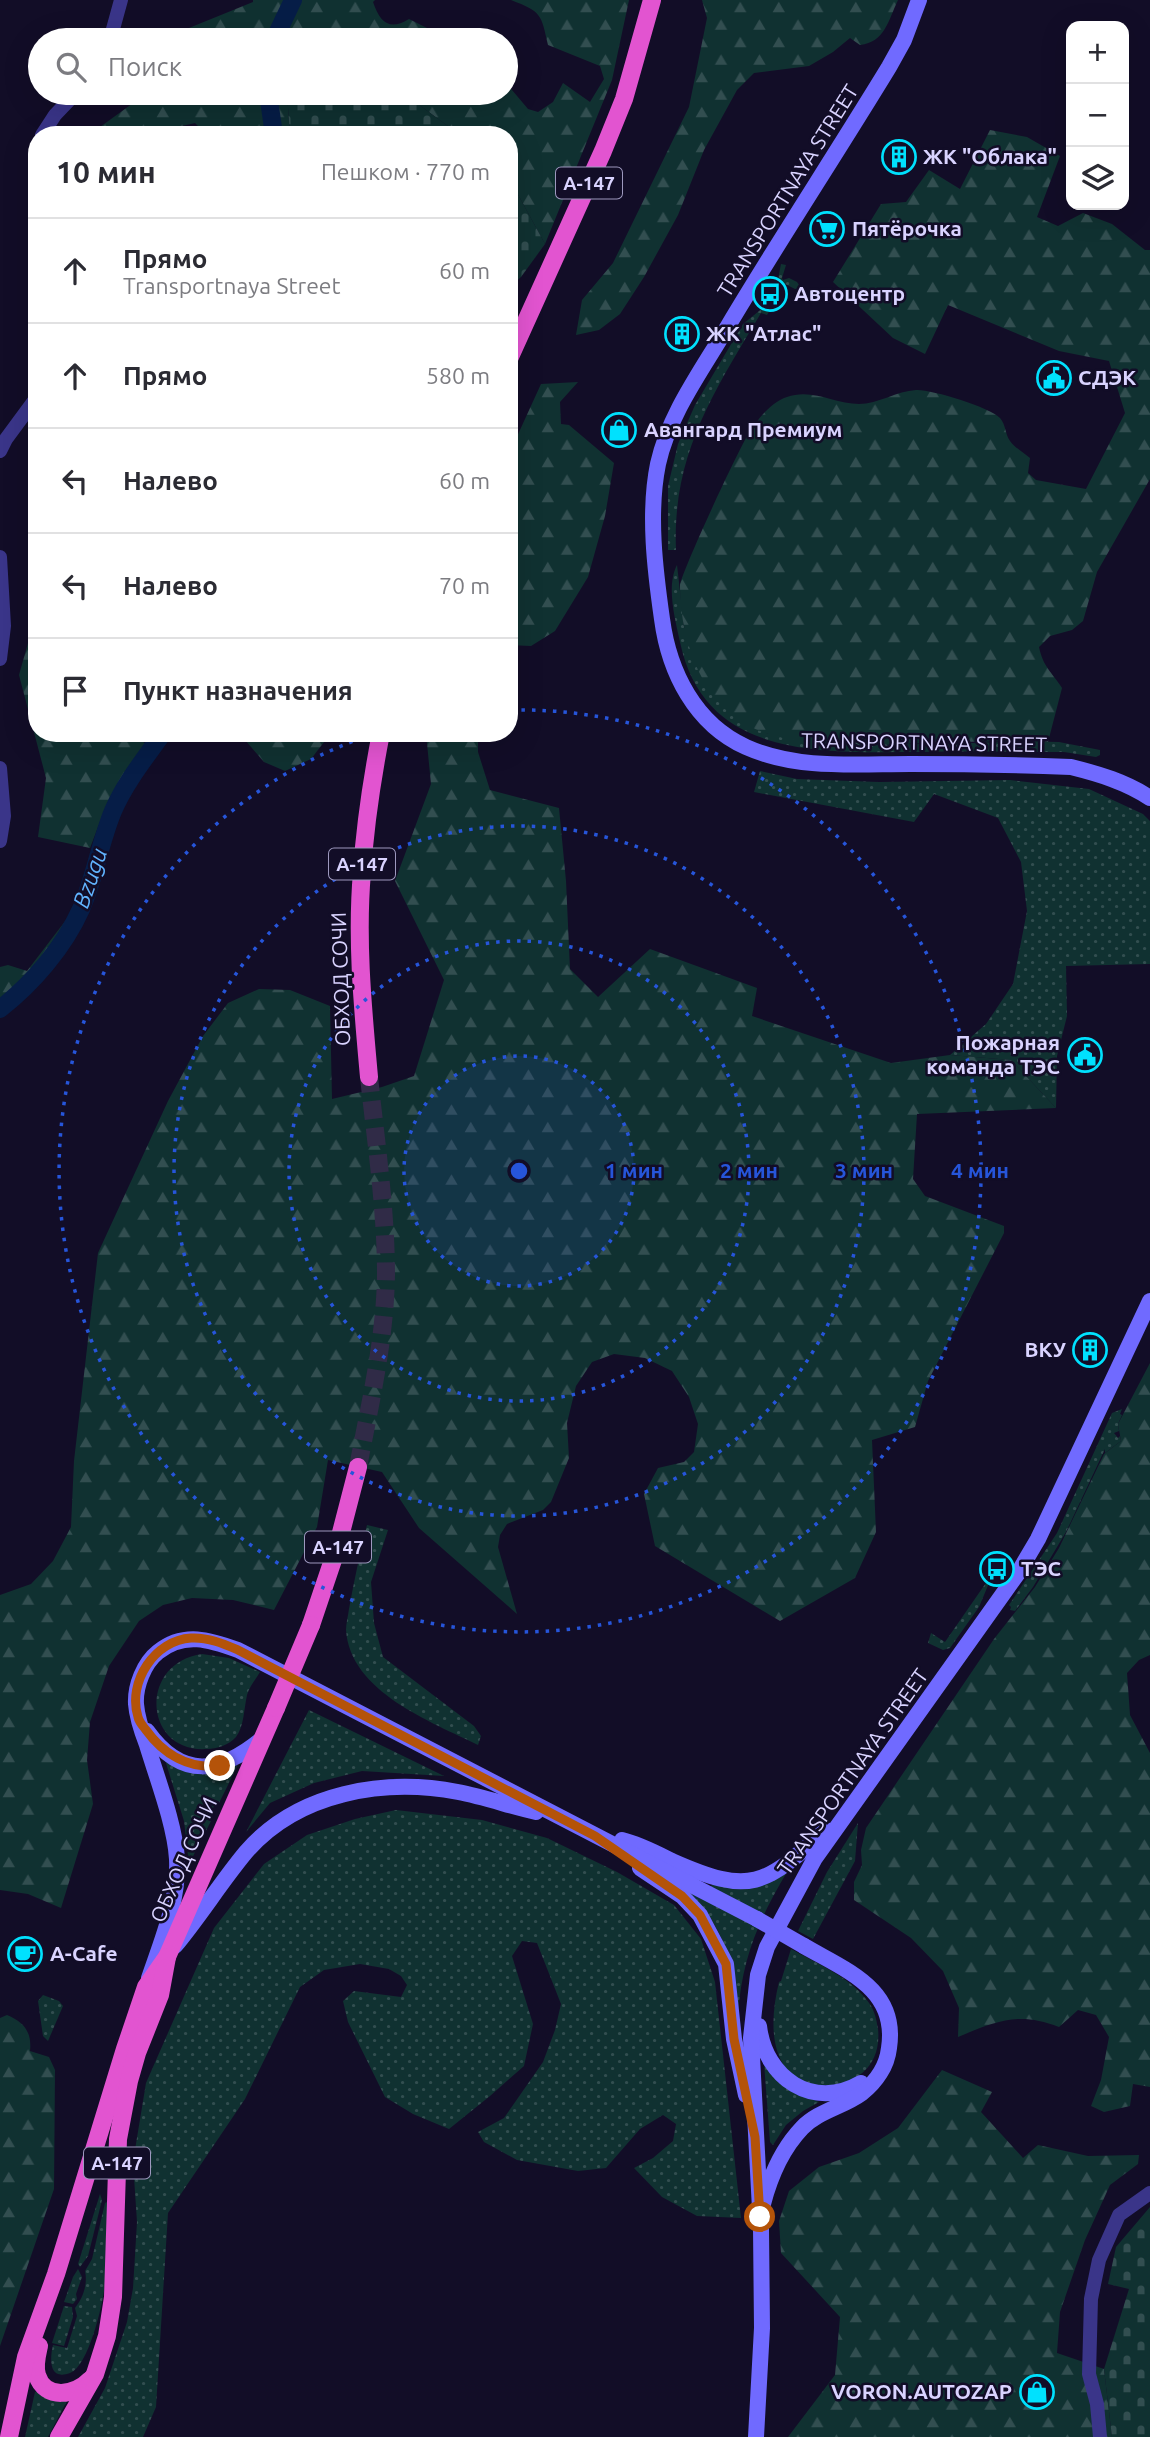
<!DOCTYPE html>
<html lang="ru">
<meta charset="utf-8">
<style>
body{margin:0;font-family:Ubuntu,sans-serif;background:#f7f7f7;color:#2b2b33}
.controls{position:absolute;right:21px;top:21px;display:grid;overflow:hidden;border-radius:14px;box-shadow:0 7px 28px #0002}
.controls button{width:63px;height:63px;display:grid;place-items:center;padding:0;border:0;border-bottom:2px solid #e1e1e2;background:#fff;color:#2b2b33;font:35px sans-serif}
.stop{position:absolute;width:21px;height:21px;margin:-16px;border:5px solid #b45309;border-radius:50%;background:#fff}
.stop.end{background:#b45309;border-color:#fff;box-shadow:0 2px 7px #0008}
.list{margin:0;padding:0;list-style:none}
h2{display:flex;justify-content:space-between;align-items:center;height:91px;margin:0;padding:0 28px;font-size:30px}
h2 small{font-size:23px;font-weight:400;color:#7c7c81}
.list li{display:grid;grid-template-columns:46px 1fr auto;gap:21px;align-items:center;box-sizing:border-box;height:105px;padding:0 28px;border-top:2px solid #e1e1e2}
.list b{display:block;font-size:26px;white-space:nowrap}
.list p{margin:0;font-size:23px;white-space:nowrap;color:#7c7c81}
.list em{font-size:23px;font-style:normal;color:#7c7c81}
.icon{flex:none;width:38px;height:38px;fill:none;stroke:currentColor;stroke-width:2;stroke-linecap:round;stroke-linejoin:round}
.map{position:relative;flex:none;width:1150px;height:2437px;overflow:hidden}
.search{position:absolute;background:#fff;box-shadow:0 7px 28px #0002;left:28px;top:28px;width:490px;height:77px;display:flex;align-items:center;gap:18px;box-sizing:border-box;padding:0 24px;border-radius:38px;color:#7c7c81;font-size:26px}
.panel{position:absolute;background:#fff;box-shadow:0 7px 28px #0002;left:28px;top:126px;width:490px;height:616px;border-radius:28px}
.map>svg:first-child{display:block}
.grass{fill:url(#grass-dots)}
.forest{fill:url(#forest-firs)}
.cemetery{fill:url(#cemetery-stones)}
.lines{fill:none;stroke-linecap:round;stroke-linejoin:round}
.river{stroke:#061d47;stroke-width:18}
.trunk-tunnel{stroke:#302b47;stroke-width:18;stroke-dasharray:18 9;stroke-linecap:butt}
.tertiary{stroke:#3a3589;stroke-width:14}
.secondary{stroke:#706aff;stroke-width:16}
.trunk{stroke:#e254d0;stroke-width:18}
.secondary-bridge{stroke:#706aff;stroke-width:16}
.trunk-bridge{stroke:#e254d0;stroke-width:18}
.route{stroke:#b45309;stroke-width:9}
.ring{fill:none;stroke:#2655da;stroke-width:3.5;stroke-dasharray:3.5 7}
.labels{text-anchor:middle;stroke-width:5;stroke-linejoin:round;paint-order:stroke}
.shield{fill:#120d27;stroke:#9d98be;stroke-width:2}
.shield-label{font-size:19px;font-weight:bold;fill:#d9d3ff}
.poi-label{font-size:21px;font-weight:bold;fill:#d9d3ff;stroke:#120d27;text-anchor:start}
.street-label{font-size:21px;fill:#d9d3ff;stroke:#120d27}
.water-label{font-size:23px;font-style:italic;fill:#61b4ff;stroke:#120d27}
.centre{fill:#2655da;stroke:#120d27;stroke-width:3.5}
.ring-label{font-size:21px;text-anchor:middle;font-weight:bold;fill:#2655da;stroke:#120d27;stroke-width:5;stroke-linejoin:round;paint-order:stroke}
</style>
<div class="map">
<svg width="1150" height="2437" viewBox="0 0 1150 2437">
<defs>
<pattern id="grass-dots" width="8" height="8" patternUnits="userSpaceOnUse" patternTransform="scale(1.75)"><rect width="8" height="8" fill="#103131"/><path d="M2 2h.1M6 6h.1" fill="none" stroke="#324e50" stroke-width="1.8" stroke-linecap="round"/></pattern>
<pattern id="forest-firs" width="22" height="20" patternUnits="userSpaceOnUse" patternTransform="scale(1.75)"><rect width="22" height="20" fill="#103131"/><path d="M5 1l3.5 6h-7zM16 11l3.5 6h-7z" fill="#324e50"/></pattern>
<pattern id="cemetery-stones" width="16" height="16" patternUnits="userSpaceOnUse" patternTransform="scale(1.75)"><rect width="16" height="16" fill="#103131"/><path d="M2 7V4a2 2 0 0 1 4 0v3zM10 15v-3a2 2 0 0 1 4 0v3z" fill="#324e50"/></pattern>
</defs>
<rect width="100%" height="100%" fill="#120d27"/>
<g class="grass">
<path d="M 781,264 L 786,265 L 782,278 L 783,280 L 789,278 L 797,282 L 801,288 L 795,289 L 785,284 L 767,315 L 761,313 C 713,393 672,455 676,550 L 668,550 L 668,486 L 678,444 L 695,405 L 743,324 L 764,307 L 777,284 Z"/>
<path d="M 677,565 L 684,627 L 766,733 C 862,753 961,740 1059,742 L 1100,750 L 1100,755 L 1096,757 L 1064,752 C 1016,752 968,751 920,752 C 825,752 705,761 680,642 C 675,619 666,586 677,565 Z"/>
<polygon points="760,771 797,779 879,782 1010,780 1089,789 1143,814 1150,821 1150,964 1066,966 1067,1016 1057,1056 1056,1108 1011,1060 950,1055 986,1024 1013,984 1027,911 1021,862 998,818 934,794 914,822 754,792"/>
<polygon points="1122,1409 1120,1414 1122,1415 1118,1424 1119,1431 1114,1433 1118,1438 1120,1436 1121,1441 1105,1453 1105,1449 1066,1532 1033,1587 1015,1611 1010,1610 1011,1607 1009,1605 1057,1533 1112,1413"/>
<path d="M 367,1525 L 388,1530 L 371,1582 L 374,1623 L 383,1657 L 474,1726 L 481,1736 L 478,1745 C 432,1722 350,1692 346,1630 C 346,1624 348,1616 349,1609 C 354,1581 360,1553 367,1525 Z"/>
<polygon points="997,1567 1000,1568 989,1583 979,1607 950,1648 943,1650 928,1643 931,1633 945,1642"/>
<path d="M 202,1654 L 229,1658 L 260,1672 C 256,1679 249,1687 247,1695 C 244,1708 244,1727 236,1737 C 229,1745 217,1749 207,1749 C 143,1753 138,1663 202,1654 Z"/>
<polygon points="309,1710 444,1776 362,1771 314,1783 270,1803 246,1832"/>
<polygon points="165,1760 238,1765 217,1807 214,1806 208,1819 211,1821 189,1864 184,1821"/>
<polygon points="396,1810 482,1820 547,1838 617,1872 674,1905 701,1939 715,1982 741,2218 697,2216 662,2197 634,2168 653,2158 673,2141 676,2124 663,2115 640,2129 606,2168 578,2171 517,2160 484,2142 478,2132 504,2118 543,2062 555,2030 561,2004 537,1943 522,1941 512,1956 533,2024 524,2066 490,2096 449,2129 413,2114 385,2097 348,2022 343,2001 354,1991 401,1997 407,1985 401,1976 389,1969 360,1964 324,1970 300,1987 245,2099 168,2213 156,2407 143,2437 78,2437 105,2388 127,2322 133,2288 137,2222 133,2162 146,2083 214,1928 264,1864 307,1835 355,1819"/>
<polygon points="858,1823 855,1861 813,1939 798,1931 827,1872"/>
<path d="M 787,1872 C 759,1919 742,1958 738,2014 C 730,1957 728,1931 685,1889 L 705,1900 L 713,1883 Z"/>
<path d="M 791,1949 C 816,1963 848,1976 866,1999 C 874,2008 876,2017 878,2029 C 882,2067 854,2088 819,2085 C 807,2084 794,2080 786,2069 C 769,2045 772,2011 779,1982 L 781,1981 Z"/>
<polygon points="43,1995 59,2001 63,2006 48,2041 43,2036 38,2001"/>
<polygon points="764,2063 806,2097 819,2102 803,2111 786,2125 773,2145 770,2142"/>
<polygon points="100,2194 102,2200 88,2256 80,2267 78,2264"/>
<path d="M 107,2202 C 107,2229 108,2257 105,2284 C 103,2303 89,2366 70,2373 C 48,2381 50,2358 53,2345 L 67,2348 L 77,2316 L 75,2308 C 83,2298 88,2284 85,2271 L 92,2259 L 105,2203 Z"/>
<polygon points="78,2269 82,2277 76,2294 77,2299 73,2304 64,2302 73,2277"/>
<polygon points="64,2306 72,2307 73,2317 64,2346 52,2343"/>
<polygon points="39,2391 68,2399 48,2437 25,2437 35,2392"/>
</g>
<g class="forest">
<path d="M 253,0 L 375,0 L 373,2 C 380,23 390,31 409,19 L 441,35 L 442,40 L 187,40 L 184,30 L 253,2 Z"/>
<path d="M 511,0 L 629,0 L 612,80 L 545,244 L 509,178 L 509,135 L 460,135 L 403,93 L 506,93 L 506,83 L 528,109 L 538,112 L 553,102 L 563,83 L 590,102 L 604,79 L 600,66 L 548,45 C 541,14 542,12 511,0 Z"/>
<path d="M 702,0 L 898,0 C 888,21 885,42 860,45 L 850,38 L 833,52 L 809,66 L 754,73 L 737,90 L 704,150 L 678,215 L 644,277 L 620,314 L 599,330 L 576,335 L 582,300 L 613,263 L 689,107 L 707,18 Z"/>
<polygon points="147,93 287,93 290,135 207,135 195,123 182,126 176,135 103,135 100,127"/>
<path d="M 990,130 L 1027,137 L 1060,156 L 1037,217 L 1058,226 L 1083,213 L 1112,224 L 1145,250 L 1150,250 L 1150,479 L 1097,572 L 1083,621 L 1072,630 L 1050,636 L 1039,647 C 1043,667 1052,672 1062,688 L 1048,742 C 997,740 946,743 895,744 C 848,744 793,748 749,726 C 701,702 680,637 680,586 C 679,577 740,446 749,433 C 758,419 771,402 787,397 C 812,388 835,404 859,404 C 878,404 897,391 916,390 C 930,389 990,407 1000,418 C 1006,425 1005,434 1010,441 C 1015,448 1024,453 1030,458 L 1028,473 L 1036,480 L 1086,489 L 1125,413 L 1109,361 L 1059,351 L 948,305 L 925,354 L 893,338 L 833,282 L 881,204 L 906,202 L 929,170 L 960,189 Z"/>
<polygon points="578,382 560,402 561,424 569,425 614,463 605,516 588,577 555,631 531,646 509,645 509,454 541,384"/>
<polygon points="37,611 37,733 124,733 145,743 105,809 90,848 38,837 46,778 19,675"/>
<polygon points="239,733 331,733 311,759 285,771 264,762"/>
<polygon points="426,733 478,733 478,752 490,790 559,808 566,881 570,969 598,997 650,949 757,988 752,1016 891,1063 950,1055 1011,1060 1056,1108 917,1114 913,1179 925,1196 1004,1226 1004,1233 928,1381 915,1427 872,1440 876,1532 855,1578 780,1621 655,1546 644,1494 658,1468 684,1462 694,1452 698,1424 689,1397 672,1371 645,1358 614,1354 592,1362 576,1386 567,1423 569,1458 551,1502 543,1510 507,1524 500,1535 498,1547 517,1614 419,1528 382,1472 328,1460 317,1527 274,1610 233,1600 192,1598 163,1605 139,1621 109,1666 90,1722 87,1760 93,1804 61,1908 28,1894 0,1890 0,1595 31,1584 53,1561 71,1527 74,1461 98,1253 168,1101 203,1036 228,1003 259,989 290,990 330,1006 332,1099 382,1087 414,1076 444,980 395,881 431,784"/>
<polygon points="79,898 37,983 0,1018 0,967 8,965 27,971 66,920"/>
<path d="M 1150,1363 L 1150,1655 L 1139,1660 L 1127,1673 L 1130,1715 L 1150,1753 L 1150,2087 L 1133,2084 L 1130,2106 L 1104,2112 L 1091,2106 L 1101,2080 L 1109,2037 L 1096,2015 L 1078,2010 L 1059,2027 C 1019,2011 996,2021 958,2037 L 959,2008 L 943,1971 L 911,1938 L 854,1900 L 854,1882 L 862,1865 L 861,1850 L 866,1828 L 994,1639 L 1035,1587 L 1059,1548 L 1104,1454 L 1121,1441 L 1118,1424 Z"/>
<path d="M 7,2015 C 24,2022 32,2032 30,2051 L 49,2057 L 55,2070 L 54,2189 L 0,2346 L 0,2018 Z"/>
<polygon points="942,2070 992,2092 981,2112 1023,2158 1038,2145 1088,2156 1139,2155 1138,2164 1110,2185 1085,2240 1060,2312 1057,2353 1104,2369 1112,2437 788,2437 835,2375 840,2317 781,2253 779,2221 789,2191 819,2167 859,2153 898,2128"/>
</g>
<g class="cemetery">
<polygon points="287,93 403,93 460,135 290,135"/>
<polygon points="509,178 545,244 521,277 509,287"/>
<polygon points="1150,2207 1150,2437 1112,2437 1104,2369 1129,2289 1108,2284 1116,2247"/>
</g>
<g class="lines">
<g class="river">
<polyline points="274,40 293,0"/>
<polyline points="268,93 274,135"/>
<path d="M 0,1009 C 33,983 64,947 81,909 C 95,877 100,842 113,811 C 125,783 145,758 163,733"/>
</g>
<path class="trunk-tunnel" d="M 358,1467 C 370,1404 385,1340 386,1275 C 386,1209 376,1143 369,1077"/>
<g class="tertiary">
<polyline points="110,40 121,0"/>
<polyline points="42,135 55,115 76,93"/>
<polyline points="0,451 6,439 37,397"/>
<polyline points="0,557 4,626 0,659"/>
<polyline points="0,768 4,816 0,841"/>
<polyline points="1100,2437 1097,2404 1089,2374 1091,2299 1099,2260 1119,2215 1150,2193"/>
</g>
<g class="secondary">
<path d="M 919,0 L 904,40 L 889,67 C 836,154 780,239 728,326 C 702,370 669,414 658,464 C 648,513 655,570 662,619 C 669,672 695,724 746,747 C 797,770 856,764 910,764 C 964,764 1018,765 1071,767 C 1099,774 1126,782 1150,798"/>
<path d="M 147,1731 C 182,1780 220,1774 263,1738"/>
<path d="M 622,1840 C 639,1844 656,1853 672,1861 C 751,1896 764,1886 826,1830"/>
<polyline points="640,1868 682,1896 700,1915 726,1964 734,2039 746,2095"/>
<path d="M 175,1946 C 200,1916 221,1882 246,1852 C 298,1792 384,1778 458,1792 C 484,1797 510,1806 536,1812"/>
<path d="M 149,1978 C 162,1940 179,1900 177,1859 C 175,1825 157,1778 147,1745 C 142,1732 137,1718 136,1704 C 135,1686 144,1663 158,1652 C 184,1631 210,1640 238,1650 L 757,1919"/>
<path d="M 759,2026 C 765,2078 813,2111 861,2083"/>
<path d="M 763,2204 C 770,2177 782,2149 802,2128 C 818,2111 843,2107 862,2093 C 876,2082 887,2066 889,2048 C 898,1989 847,1971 804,1946"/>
<polyline points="756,2437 762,2328 761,2228 751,2038 758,1975 767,1947 815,1858 1018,1573 1038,1539 1150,1301"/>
</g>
<g class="trunk">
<polyline points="509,359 603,151 624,99 652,0"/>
<path d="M 369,1077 C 363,1010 356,940 362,872 C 365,826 372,779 381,733"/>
<polyline points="311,1625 337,1548 358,1467"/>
<path d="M 39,2346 C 37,2355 34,2365 37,2375 C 45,2401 76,2395 90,2380"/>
<polyline points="9,2437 26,2357 56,2274 125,2049 146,1987 167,1957 276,1708"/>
<polyline points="59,2437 95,2374 107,2336 113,2297 118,2139 129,2081 137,2053 160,1995 167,1957"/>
</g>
<polyline class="secondary-bridge" points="757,1919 804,1946"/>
<polyline class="trunk-bridge" points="276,1708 311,1625"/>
</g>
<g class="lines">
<path class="route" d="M 220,1766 C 189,1769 164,1755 146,1730 C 143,1726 139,1722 138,1717 C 127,1682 155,1640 191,1638 C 208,1637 224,1644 238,1650 L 595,1836 L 682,1896 L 700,1915 L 726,1964 L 734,2039 L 755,2137 L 760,2217"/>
</g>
<circle cx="519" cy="1171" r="115" fill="#2655da" fill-opacity=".12"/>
<g class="ring">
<circle cx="519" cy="1171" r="115"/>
<circle cx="519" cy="1171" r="230"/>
<circle cx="519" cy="1171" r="345"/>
<path d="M511 710A461 461 0 1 1 373 734"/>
</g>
<defs>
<g id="building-ring" transform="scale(1.75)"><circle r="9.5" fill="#120d27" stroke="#00e1fe" stroke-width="1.5"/><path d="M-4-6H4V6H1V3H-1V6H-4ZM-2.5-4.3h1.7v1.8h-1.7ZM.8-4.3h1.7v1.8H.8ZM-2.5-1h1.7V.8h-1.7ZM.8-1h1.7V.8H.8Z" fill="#00e1fe"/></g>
<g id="supermarket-ring" transform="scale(1.75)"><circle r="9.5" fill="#120d27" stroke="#00e1fe" stroke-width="1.5"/><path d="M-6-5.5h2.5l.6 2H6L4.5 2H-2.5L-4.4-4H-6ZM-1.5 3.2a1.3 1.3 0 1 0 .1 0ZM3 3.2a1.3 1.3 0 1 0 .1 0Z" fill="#00e1fe"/></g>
<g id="bus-ring" transform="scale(1.75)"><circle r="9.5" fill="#120d27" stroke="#00e1fe" stroke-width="1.5"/><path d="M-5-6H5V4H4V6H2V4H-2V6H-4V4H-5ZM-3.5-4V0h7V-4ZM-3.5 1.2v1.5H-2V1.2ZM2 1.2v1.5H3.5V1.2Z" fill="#00e1fe"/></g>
<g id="civic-ring" transform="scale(1.75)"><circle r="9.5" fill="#120d27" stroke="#00e1fe" stroke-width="1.5"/><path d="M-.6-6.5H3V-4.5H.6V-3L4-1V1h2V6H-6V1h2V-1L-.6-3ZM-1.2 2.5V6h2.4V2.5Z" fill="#00e1fe"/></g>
<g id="shop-ring" transform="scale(1.75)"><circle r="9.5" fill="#120d27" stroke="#00e1fe" stroke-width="1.5"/><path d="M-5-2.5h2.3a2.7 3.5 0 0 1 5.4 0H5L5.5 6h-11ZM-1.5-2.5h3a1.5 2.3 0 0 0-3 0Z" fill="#00e1fe"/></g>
<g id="cafe-ring" transform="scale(1.75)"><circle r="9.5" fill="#120d27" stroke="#00e1fe" stroke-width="1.5"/><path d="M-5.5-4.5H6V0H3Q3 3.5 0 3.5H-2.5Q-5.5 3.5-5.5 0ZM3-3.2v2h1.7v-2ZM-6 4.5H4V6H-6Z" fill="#00e1fe"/></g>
</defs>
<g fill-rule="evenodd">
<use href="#building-ring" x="899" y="157"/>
<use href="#supermarket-ring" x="827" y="229"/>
<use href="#bus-ring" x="770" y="294"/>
<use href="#building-ring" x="682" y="334"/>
<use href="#civic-ring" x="1054" y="378"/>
<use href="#shop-ring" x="619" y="430"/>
<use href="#civic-ring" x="1085" y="1055"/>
<use href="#building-ring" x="1090" y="1350"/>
<use href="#bus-ring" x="997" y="1569"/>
<use href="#cafe-ring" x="25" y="1954"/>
<use href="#shop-ring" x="1037" y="2392"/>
</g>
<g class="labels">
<g class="shield">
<rect x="556" y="167.5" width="66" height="31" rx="5"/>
<rect x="329" y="848.5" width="66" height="31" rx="5"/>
<rect x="305" y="1531.5" width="66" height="31" rx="5"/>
<rect x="84" y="2147.5" width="66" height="31" rx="5"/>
</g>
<g class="shield-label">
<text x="589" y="190">А-147</text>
<text x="362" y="871">А-147</text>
<text x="338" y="1554">А-147</text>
<text x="117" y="2170">А-147</text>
</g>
<g class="poi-label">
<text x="923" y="164">ЖК "Облака"</text>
<text x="852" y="236">Пятёрочка</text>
<text x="794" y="301">Автоцентр</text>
<text x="706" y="341">ЖК "Атлас"</text>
<text x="1078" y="385">СДЭК</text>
<text x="644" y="437">Авангард Премиум</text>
<text x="1060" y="1050" text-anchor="end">Пожарная<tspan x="1060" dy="24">команда ТЭС</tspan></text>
<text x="1066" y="1357" text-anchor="end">ВКУ</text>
<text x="1021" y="1576">ТЭС</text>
<text x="50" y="1961">A-Cafe</text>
<text x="1012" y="2399" text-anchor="end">VORON.AUTOZAP</text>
</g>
<g class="street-label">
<text transform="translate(788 191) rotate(-58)" y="7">TRANSPORTNAYA STREET</text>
<text transform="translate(924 743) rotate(1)" y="7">TRANSPORTNAYA STREET</text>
<text transform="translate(341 979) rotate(-92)" y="7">ОБХОД СОЧИ</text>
<text transform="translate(853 1772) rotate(-55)" y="7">TRANSPORTNAYA STREET</text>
<text transform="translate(184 1860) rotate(-66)" y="7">ОБХОД СОЧИ</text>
</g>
<g class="water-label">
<text transform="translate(90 878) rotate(-71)" y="8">Bzugu</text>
</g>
</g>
<circle cx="519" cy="1171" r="10" class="centre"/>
<g class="ring-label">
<text x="634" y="1178">1 мин</text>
<text x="749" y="1178">2 мин</text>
<text x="864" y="1178">3 мин</text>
<text x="980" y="1178">4 мин</text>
</g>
</svg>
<div class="controls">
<button>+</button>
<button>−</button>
<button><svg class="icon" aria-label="layers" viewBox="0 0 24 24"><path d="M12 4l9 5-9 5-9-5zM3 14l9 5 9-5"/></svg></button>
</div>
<div class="stop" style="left:760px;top:2217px"></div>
<div class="stop end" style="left:220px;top:1766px"></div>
<div class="search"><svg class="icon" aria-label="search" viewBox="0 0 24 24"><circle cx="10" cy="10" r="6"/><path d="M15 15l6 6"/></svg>Поиск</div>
<section class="panel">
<h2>10 мин<small>Пешком · 770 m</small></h2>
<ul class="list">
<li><svg class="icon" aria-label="ahead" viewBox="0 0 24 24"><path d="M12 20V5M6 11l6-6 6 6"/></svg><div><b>Прямо</b><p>Transportnaya Street</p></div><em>60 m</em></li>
<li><svg class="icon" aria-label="ahead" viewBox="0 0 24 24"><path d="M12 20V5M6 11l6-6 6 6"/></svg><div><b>Прямо</b></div><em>580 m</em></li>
<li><svg class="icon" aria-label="left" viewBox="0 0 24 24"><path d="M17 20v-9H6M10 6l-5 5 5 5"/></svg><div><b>Налево</b></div><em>60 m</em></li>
<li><svg class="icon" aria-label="left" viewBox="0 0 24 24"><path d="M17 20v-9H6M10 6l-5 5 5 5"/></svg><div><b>Налево</b></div><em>70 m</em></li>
<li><svg class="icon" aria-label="arrive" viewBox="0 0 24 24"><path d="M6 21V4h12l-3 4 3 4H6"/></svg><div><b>Пункт назначения</b></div></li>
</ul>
</section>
</div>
